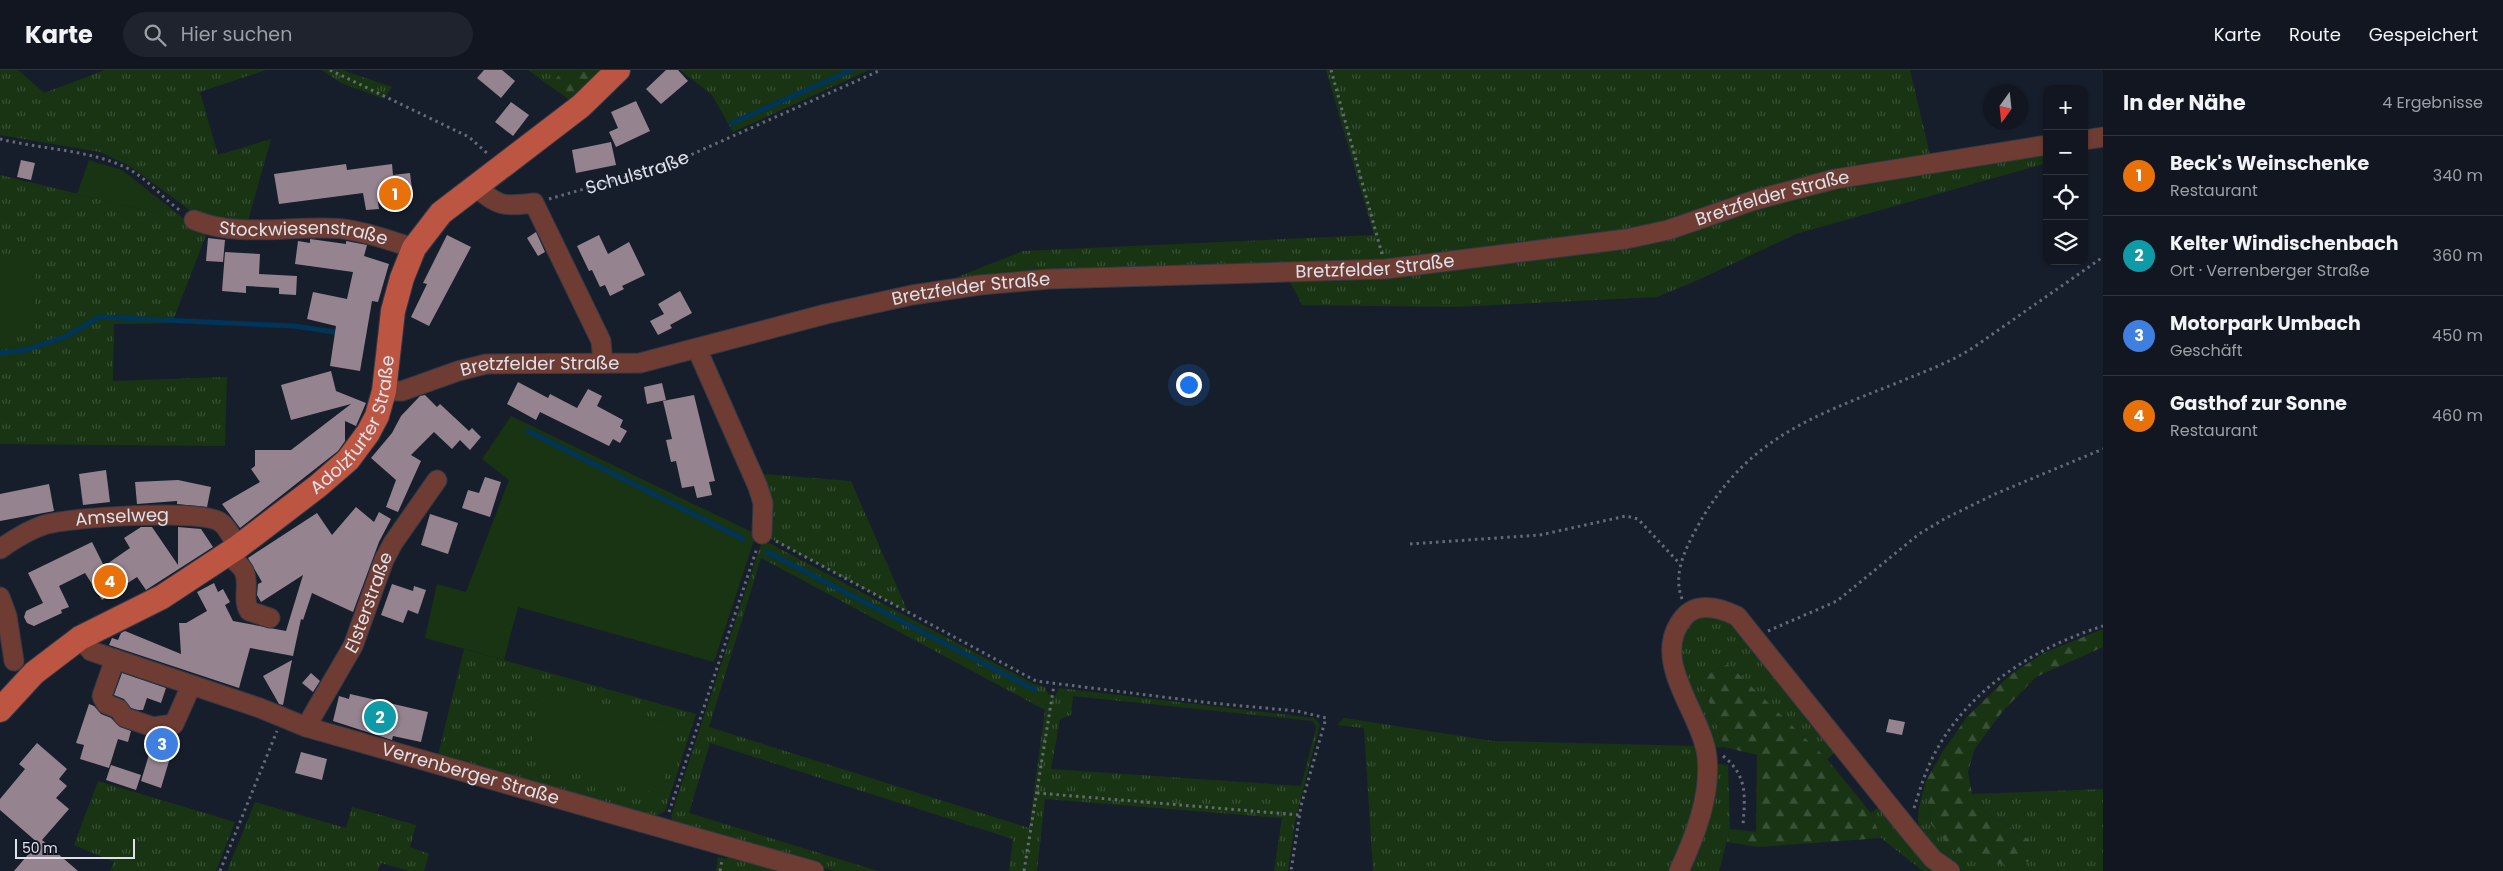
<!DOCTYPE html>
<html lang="de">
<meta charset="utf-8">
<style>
body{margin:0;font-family:Poppins,sans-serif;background:#1e232d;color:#f1f3f6}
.controls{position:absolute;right:15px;top:15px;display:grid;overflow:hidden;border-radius:10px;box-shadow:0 1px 4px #0004}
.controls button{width:45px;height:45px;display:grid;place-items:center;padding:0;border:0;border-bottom:1px solid #30353e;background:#111620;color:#f1f3f6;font:25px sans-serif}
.compass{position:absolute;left:1983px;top:15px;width:45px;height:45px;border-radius:50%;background:#111620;box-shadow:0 1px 4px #0004;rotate:195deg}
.scale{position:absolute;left:15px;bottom:12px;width:120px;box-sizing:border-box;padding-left:5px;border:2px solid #dce1ea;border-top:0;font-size:14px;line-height:18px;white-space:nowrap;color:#dce1ea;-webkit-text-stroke:4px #0e1521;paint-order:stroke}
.you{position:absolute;left:1188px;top:314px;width:18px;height:18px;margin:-12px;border:4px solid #fff;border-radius:50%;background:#1a73e8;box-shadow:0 0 0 8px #1a73e833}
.badge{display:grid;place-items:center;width:32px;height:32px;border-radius:50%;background:#b45309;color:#fff;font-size:16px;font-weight:700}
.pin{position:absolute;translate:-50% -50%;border:2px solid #fff;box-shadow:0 1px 5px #0006}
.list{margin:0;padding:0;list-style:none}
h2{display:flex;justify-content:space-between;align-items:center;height:65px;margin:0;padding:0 20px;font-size:21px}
h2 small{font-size:16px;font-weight:400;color:#9c9fa5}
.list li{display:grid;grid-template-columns:32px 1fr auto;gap:15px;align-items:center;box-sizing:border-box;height:80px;padding:0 20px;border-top:1px solid #30353e}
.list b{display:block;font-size:19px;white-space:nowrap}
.list p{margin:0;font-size:16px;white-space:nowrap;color:#9c9fa5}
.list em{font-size:16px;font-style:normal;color:#9c9fa5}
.icon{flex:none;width:28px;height:28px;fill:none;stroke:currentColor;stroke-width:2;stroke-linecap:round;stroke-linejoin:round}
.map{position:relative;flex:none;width:2103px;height:801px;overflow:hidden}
header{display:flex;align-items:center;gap:30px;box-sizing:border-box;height:70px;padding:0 25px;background:#111620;border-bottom:1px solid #30353e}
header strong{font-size:24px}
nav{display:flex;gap:28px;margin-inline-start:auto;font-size:18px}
.search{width:350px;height:45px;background:#1e232d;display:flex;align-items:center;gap:12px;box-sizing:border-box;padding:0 18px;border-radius:28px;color:#9c9fa5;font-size:19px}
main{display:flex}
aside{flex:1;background:#111620}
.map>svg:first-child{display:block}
.grass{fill:url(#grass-tufts);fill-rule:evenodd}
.forest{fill:url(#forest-firs)}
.garden{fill:#183413}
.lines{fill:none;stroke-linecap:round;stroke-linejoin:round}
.stream{stroke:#003458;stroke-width:5}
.building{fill:#958390}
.minor-casing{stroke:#333946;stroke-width:21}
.major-casing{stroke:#333946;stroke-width:26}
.path{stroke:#646a76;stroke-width:3;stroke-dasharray:2.5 4;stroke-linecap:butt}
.minor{stroke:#6e3c32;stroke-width:19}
.major{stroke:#bd5543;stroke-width:24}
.labels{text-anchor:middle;stroke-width:5;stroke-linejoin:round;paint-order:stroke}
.street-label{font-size:18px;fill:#dce1ea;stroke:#0e1521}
</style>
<header>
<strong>Karte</strong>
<div class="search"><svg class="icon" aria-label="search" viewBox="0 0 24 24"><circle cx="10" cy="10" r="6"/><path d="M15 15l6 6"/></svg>Hier suchen</div>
<nav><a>Karte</a><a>Route</a><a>Gespeichert</a></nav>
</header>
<main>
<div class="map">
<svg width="2103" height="801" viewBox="0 0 2103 801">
<defs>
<pattern id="grass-tufts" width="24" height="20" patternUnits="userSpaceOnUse" patternTransform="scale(1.25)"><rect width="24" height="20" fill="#183413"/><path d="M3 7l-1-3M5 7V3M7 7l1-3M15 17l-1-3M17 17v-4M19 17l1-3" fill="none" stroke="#395136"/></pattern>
<pattern id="forest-firs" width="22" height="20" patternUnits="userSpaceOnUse" patternTransform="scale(1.25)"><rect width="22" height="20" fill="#183413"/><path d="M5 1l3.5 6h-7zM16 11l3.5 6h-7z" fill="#395136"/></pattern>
</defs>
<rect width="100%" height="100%" fill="#171e2b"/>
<g class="grass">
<polygon points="0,0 18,0 44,23 105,0 266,0 200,22 218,85 271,69 247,154 199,147 130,96 100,82 0,65"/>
<polygon points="322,0 342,0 392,17 384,29 341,13"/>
<polygon points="528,0 563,0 550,16"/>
<polygon points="680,0 867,0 867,1 733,62 712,25"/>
<polygon points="1326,0 1910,0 1932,93 2043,76 2047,93 1796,164 1698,210 1657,227 1455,237 1302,235 1286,204 912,225 1023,181 1374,165"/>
<polygon points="0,105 157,143 164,133 184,149 208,160 172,253 114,254 113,311 227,307 225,376 0,374"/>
<polygon points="751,403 851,411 908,542 762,464"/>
<path d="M 767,472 L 1034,614 L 1045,617 L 1048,624 L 1055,626 L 1059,618 L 1314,648 L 1320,654 L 1295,751 L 1288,801 L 1274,801 L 1282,748 L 1045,729 L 1037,801 L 1009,801 L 1013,769 L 710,673 L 689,743 L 878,801 L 834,801 L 674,754 L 671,746 L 761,474 ZM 761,488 L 1045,640 L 1029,758 L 709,657 ZM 1073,626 L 1313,651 L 1316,658 L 1301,716 L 1051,699 L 1060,649 L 1071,645 Z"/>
<path d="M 1708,543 L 1735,554 L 1837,680 L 1827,689 L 1728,594 L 1701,608 L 1724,677 L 1711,678 C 1700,650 1664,580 1687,554 C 1692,549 1702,546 1708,543 Z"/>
<polygon points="464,579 696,644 665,741 653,748 437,689"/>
<polygon points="1344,648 1493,671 1698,676 1701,729 1676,801 1373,801 1364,658 1337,655"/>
<polygon points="1712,693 1728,695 1730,759 1719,801 1688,801"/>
<polygon points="98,711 235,752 216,801 110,801 114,792 74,775"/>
<path d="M 1925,713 L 1931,754 L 2028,769 L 1985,742 L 1972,724 L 2103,719 L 2103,801 L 1964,801 C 1947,794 1916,767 1918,748 C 1918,736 1923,724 1925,713 Z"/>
<polygon points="255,732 346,758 352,737 416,755 410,777 429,784 424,801 409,801 381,793 378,801 227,801"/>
<polygon points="1882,735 1941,801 1923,801 1881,768 1871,743"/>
<polygon points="735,784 792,801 716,801 718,787 726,789"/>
</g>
<g class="forest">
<polygon points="563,0 608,0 574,33 550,16"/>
<polygon points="2103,559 2103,577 2036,607 2002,642 1974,680 1968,702 1972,724 1985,742 2028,769 2040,790 2004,795 1975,788 1952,779 1931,754 1925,713 1943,681 1967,647 2010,605 2044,583"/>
<polygon points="1728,594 1827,689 1871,743 1881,768 1758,777 1727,772 1730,759 1756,762 1757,685 1724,677 1701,608"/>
</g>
<g class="garden">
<polygon points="89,90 122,100 164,133 157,143 77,124"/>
<polygon points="0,185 36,185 34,262 0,261"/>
<polygon points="511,346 756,464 714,592 518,537 504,590 425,568 437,514 466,522 509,410 482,389"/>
<polygon points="545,620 679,656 660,724 527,688"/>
</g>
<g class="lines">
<g class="stream">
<polyline points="732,53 852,0"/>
<polyline points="0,283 26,280 67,266 99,247 294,256 341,263"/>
<polyline points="528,361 743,469"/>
<polyline points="767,482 1035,620"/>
</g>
</g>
<g class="building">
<polygon points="484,0 502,0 515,11 501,28 477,8"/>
<polygon points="666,0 678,0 688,11 661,34 646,19"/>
<polygon points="636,31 650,61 616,77 609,62 618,58 611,42"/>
<polygon points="511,32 529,45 513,66 495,52"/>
<polygon points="611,72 616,95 576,103 572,80"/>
<polygon points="21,90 35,93 31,110 17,107"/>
<polygon points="346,94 347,100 392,94 393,105 410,103 413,127 378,132 379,139 366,140 363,123 279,134 274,104"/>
<polygon points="536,162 545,182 538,186 527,168"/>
<polygon points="447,165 471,177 429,256 411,247 427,214 423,213"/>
<polygon points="599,165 608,184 629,172 645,205 622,216 624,219 610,226 605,215 600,217 592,200 589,201 577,176"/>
<polygon points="208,168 225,170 223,192 206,191"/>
<polygon points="310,169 346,174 346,171 367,175 364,186 389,194 378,232 372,231 360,301 330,296 336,256 307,249 313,222 347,229 353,202 295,194 298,171 310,173"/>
<polygon points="225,182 260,184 259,204 297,206 296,225 279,224 279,218 246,216 246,223 222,221"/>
<polygon points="680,221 692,243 670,255 672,258 658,265 650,251 664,244 658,234"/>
<polygon points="331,301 336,321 366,333 356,356 345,351 345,371 338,381 240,458 222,434 260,412 251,399 255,396 255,380 291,380 351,334 291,350 281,315"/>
<polygon points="518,312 548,328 550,324 577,338 588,319 602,326 597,336 623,350 620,357 627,361 620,373 613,369 609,376 540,342 536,350 507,334"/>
<polygon points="662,313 666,330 647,334 644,317"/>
<polygon points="425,325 437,337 440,334 469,361 472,358 481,367 470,380 460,370 452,379 434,362 411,385 421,391 398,442 386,437 396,410 371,388 392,363 401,346 420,326"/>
<polygon points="694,325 715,411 709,412 712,425 697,428 694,416 682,418 676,391 671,392 666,370 672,369 663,331"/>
<polygon points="106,400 110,432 83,435 79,404"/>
<polygon points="485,407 501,412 490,447 462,438 468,420 479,423"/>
<polygon points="178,410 211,417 207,437 177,434 177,431 137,434 135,412"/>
<polygon points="49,414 54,441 0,451 0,424"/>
<polygon points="356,437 374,452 379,442 391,449 379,472 353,542 312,523 303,550 301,549 293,586 250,578 239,618 109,575 112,568 118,570 121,563 125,561 181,584 179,553 186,553 207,541 197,522 214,513 218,522 223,519 230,532 225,535 233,551 286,561 303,505 261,532 257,525 258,514 262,512 248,488 317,443 332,465"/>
<polygon points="430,444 458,453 448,484 421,475"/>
<polygon points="141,457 152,457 178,495 178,457 201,459 213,477 146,520 137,507 102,530 85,503 59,516 69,537 61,540 62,543 34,556 27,553 24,547 26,541 43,533 28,503 92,472 104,496 130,478 124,468"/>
<polygon points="392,514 413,521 414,516 426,520 418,544 408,540 403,553 381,545"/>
<polygon points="292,590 283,635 279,634 263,606"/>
<polygon points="122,603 166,618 161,633 147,628 143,640 138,640 131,638 124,629 114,625"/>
<polygon points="311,603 320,611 313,622 302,613"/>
<polygon points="350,624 428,642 421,672 393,666 392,670 333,651 339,626 349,629"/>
<polygon points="89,634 94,636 101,644 111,648 120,657 131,661 128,672 118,669 109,698 80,689 84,675 76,673"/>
<polygon points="1889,649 1905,652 1902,665 1886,662"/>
<polygon points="162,667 175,671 161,718 141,711 154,668"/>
<polygon points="37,673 67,699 59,709 67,716 56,728 69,739 42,770 78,801 14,801 38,773 0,740 0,729 25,699 19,694"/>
<polygon points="301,682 327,689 322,710 295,703"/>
<polygon points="111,695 141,705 136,720 106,710"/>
</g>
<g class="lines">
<g class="minor-casing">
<g id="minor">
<polyline points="2084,70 2103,67"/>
<path d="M 474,116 C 500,136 500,137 534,133 L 601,271 L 603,293"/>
<path id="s2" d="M 194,150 C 241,169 294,154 343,159 C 368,162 391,171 414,178"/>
<polyline points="697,279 758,417 763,433 762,464"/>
<path id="s3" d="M 384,321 L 402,321 L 458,301 L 486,294 L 640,293 L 826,244 L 912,225 L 980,215 L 1049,209 L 1386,199 L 1626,169 L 1668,160 L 1755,130 L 1835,109 L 2047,75"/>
<path id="s4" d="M 0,479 C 13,470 28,460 44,455 C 68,447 201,439 220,452 C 227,456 233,470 238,477"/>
<path d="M 227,484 C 232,489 241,495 244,501 C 250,514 242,529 249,541 L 270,548"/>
<polyline points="0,527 7,546 14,591"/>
<path id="s5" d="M 80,568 L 91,581 L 260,638 L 306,657 L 814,801"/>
<polyline points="115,589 102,626 106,634 119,639 124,647 153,657 174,654 191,616"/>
<path id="s6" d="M 306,657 L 353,576 L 384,490 L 393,473 L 437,410"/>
<path d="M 1679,801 C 1695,766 1711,726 1707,687 C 1702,642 1648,590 1684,547 C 1698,531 1722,539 1737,546 L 1912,764 L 1933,789 L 1950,801"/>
</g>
</g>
<g class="major-casing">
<g id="major">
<path id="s7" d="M 0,640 L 34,603 L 80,568 L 162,527 L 238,477 L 318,416 L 348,390 L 368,363 L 377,346 L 384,321 L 393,241 L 402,208 L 414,178 L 441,143 L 581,36 L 618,0"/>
</g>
</g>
<g class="path">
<polyline points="330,0 469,67 488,84"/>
<polyline points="1331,0 1382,184"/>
<path d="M 0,69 C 40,79 91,80 127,98 C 148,109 162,128 181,141"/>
<path id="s1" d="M 549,129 L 668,95 L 881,0"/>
<polyline points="776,471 1036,611 1211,633 1297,641 1326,648 1301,736 1291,801"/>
<polyline points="1410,474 1540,465 1626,446 1638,449 1680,494"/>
<path d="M 1682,529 C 1673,505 1684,482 1695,461 C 1743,371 1808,348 1897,313 C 1920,303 1944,295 1966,282 C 1981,273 1995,262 2010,252 C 2041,230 2072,209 2103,187"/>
<polyline points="1768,561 1837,531 1919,464 1946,448 1995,424 2103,379"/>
<path d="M 1723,686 C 1748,706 1745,726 1743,755"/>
<polyline points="1037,723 1300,745"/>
<path d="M 1914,738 C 1920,719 1926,699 1936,681 C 1970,618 2036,577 2103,556"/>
<polyline points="669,742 757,478"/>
<polyline points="220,801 277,661"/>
<polyline points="720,801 722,790"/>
<polyline points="1024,801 1054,615"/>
</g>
<use href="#minor" class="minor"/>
<use href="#major" class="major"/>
</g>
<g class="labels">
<g class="street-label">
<text dy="6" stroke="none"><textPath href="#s1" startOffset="92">Schulstraße</textPath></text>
<text dy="6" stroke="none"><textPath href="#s3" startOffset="1410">Bretzfelder Straße</textPath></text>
<text dy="6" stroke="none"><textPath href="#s2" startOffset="111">Stockwiesenstraße</textPath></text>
<text dy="6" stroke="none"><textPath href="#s3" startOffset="1005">Bretzfelder Straße</textPath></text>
<text dy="6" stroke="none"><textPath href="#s3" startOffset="600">Bretzfelder Straße</textPath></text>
<text dy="6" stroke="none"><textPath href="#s3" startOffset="160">Bretzfelder Straße</textPath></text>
<text dy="6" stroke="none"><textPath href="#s7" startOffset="465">Adolzfurter Straße</textPath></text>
<text dy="6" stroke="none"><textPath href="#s4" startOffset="129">Amselweg</textPath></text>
<text dy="6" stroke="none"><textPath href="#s6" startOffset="140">Elsterstraße</textPath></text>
<text dy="6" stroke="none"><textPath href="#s5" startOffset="416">Verrenberger Straße</textPath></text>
</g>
</g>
</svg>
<div class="controls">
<button>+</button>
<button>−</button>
<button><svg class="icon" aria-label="locate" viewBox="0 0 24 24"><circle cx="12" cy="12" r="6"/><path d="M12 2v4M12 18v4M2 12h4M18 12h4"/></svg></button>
<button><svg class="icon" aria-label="layers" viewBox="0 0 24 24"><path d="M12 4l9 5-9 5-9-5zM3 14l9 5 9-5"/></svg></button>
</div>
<svg class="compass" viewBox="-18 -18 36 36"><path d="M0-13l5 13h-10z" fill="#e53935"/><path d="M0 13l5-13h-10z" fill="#9c9fa5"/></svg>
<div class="scale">50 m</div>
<div class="you"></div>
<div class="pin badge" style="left:395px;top:124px;background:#e8710a">1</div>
<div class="pin badge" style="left:380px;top:647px;background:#0f9aa8">2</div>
<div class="pin badge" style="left:162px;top:674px;background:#3f7fe0">3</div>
<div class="pin badge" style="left:110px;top:511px;background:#e8710a">4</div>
</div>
<aside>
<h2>In der Nähe<small>4 Ergebnisse</small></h2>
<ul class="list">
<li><span class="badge" style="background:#e8710a">1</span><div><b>Beck's Weinschenke</b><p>Restaurant</p></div><em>340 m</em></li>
<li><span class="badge" style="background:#0f9aa8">2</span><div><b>Kelter Windischenbach</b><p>Ort · Verrenberger Straße</p></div><em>360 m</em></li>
<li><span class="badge" style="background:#3f7fe0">3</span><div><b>Motorpark Umbach</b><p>Geschäft</p></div><em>450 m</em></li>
<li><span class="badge" style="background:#e8710a">4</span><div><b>Gasthof zur Sonne</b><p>Restaurant</p></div><em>460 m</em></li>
</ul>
</aside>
</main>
